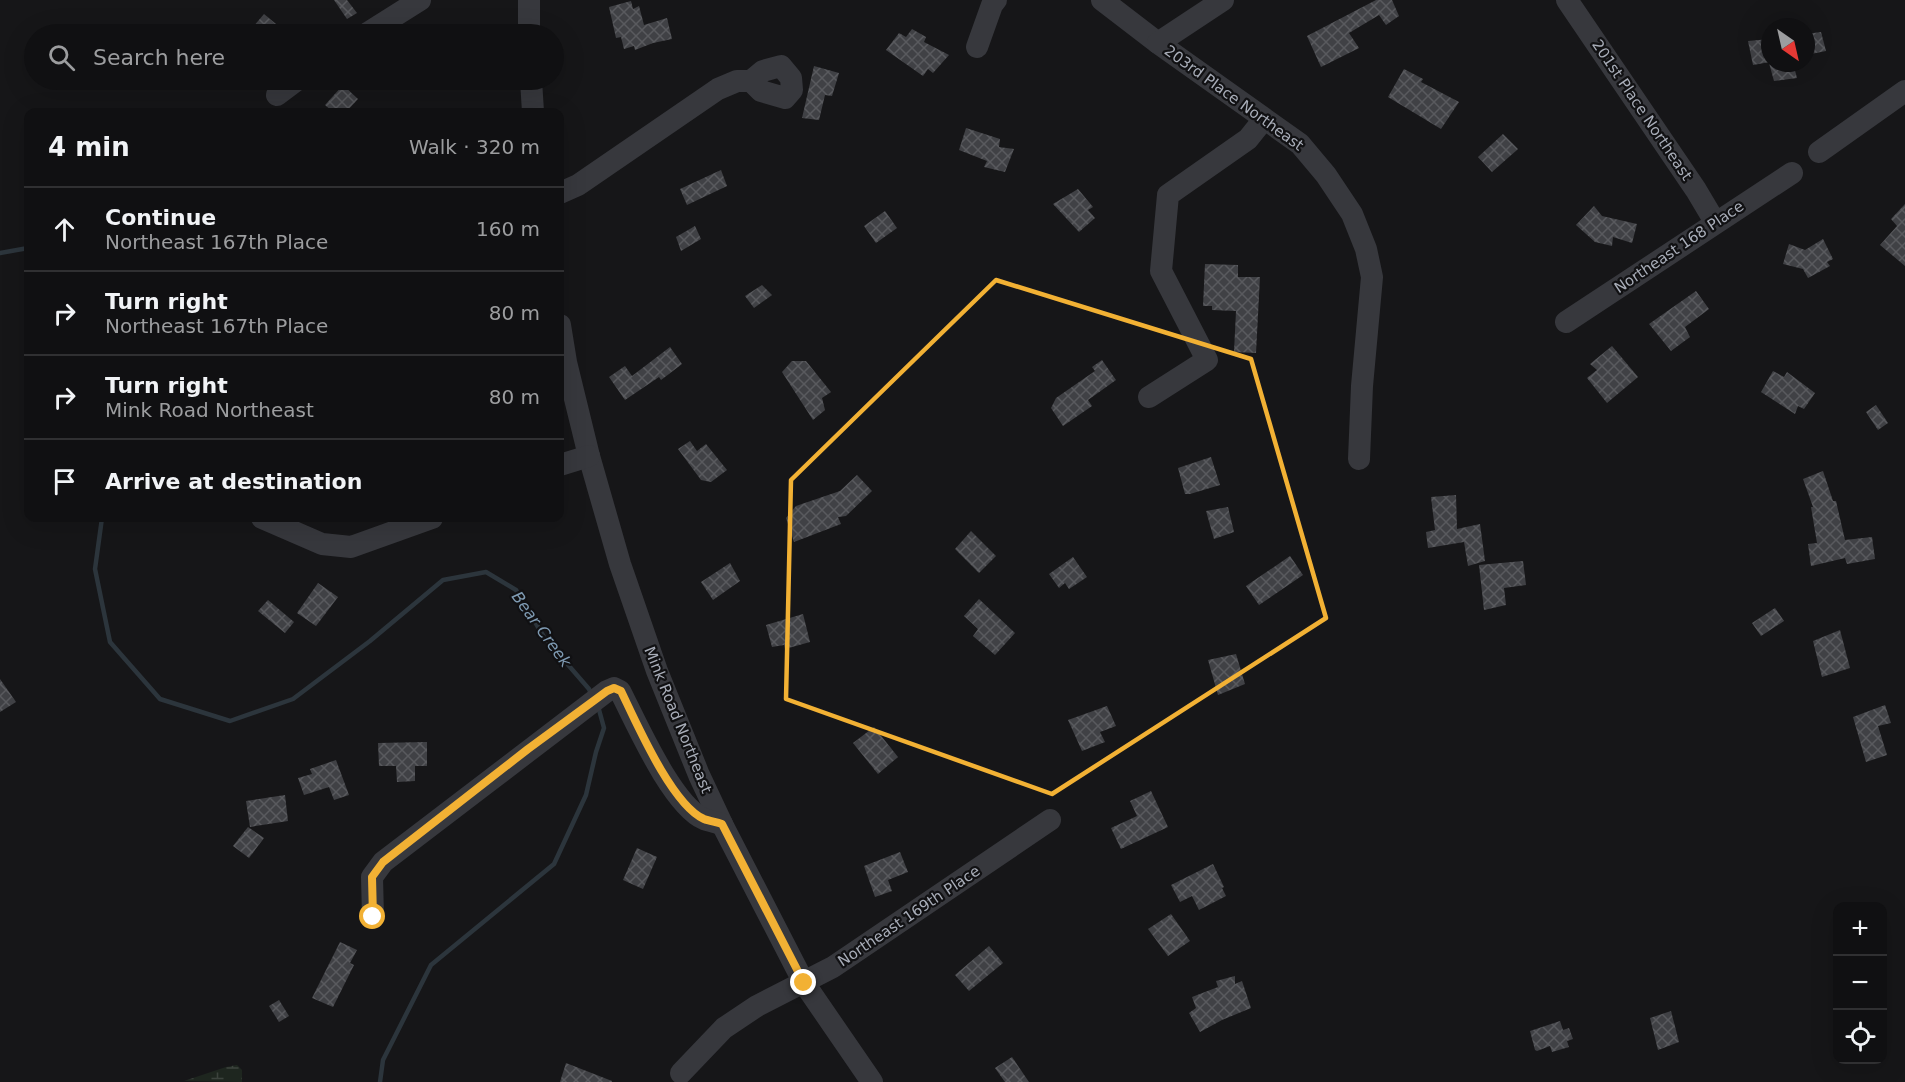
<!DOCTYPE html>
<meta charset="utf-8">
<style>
body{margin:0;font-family:"DejaVu Sans",sans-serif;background:#19191b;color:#f1f3f6}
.controls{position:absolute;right:18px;bottom:18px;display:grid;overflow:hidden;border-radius:12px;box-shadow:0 6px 24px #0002}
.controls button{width:54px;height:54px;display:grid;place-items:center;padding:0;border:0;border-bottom:2px solid #303032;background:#101012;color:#f1f3f6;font:30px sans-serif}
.compass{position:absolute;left:1761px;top:18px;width:54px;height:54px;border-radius:50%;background:#101012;box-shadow:0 6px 24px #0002;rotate:146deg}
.stop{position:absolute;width:18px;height:18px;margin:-14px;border:4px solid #f2b134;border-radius:50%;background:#fff}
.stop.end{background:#f2b134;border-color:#fff;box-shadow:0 2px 6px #0008}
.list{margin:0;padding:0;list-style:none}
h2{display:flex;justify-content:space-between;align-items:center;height:78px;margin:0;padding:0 24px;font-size:26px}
h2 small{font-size:20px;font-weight:400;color:#9c9d9f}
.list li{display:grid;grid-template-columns:39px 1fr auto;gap:18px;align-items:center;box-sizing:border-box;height:84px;padding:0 24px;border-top:2px solid #303032}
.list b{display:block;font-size:22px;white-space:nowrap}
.list p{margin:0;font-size:20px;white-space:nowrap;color:#9c9d9f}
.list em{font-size:20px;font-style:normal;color:#9c9d9f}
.icon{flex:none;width:33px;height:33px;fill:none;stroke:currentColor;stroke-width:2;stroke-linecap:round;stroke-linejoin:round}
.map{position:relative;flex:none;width:1905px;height:1082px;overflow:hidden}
.search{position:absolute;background:#101012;box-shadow:0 6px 24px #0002;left:24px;top:24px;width:540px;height:66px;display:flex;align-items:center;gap:15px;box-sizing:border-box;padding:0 21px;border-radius:33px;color:#9c9d9f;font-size:22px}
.panel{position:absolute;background:#101012;box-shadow:0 6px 24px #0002;left:24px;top:108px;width:540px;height:414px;border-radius:12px}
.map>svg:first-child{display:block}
.wetland{fill:url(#wetland-marsh)}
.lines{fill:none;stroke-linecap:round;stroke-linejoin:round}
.stream{stroke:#2c353c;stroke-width:4.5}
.building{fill:url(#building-cross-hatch)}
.minor{stroke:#37383d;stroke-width:22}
.route{stroke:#f2b134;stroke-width:8}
.marked{fill:none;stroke:#f2b134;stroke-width:4.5;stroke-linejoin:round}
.labels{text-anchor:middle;stroke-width:4.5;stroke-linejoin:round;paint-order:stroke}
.street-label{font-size:15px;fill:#a8adb8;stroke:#111113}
.water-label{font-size:16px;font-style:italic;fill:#7f9bb3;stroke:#111113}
</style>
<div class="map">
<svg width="1905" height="1082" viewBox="0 0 1905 1082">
<defs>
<pattern id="wetland-marsh" width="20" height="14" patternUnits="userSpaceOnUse" patternTransform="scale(1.5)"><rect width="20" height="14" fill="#1e261f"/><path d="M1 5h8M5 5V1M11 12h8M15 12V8" fill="none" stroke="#3c433d"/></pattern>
<pattern id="building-cross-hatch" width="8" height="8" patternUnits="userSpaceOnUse" patternTransform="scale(1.5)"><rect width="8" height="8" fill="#404145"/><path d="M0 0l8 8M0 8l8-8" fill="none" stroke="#595a5e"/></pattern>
</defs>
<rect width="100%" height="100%" fill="#161618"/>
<polygon class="wetland" points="237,1065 242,1070 242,1082 184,1081 226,1067"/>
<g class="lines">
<g class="stream">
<polyline points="0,253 28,248"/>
<polyline points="102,518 95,569 110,642 160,699 230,721 293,699 370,641 443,580 486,572 516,590 544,637 589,689 592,696"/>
<polyline points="380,1082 383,1060 431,965 554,864 586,795 596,752 604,728 598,706"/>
</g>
</g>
<g class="building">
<polygon points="334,0 347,0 357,13 347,19"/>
<polygon points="1376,0 1392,0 1399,16 1386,25 1379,15 1349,33 1359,48 1321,67 1307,36"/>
<polygon points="631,1 633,9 639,6 644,25 667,18 672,39 653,43 635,50 634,46 624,49 621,37 616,38 609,7"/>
<polygon points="264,14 288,34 247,34"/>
<polygon points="912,29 926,37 924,42 949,55 933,73 928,69 923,76 886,50 899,33 906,37"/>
<polygon points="1821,32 1826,51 1806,55 1806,34"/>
<polygon points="1770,39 1770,62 1753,65 1748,41"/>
<polygon points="1769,63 1793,63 1797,78 1774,81"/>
<polygon points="814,66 839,73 832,96 825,95 819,120 802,118"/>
<polygon points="1404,69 1423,79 1421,82 1459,102 1441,129 1388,97"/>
<polygon points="343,85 358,99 346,112 333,112 325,105"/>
<polygon points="966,128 1000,139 999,147 1014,149 1005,172 984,167 987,161 959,150"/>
<polygon points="1503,134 1518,149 1492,172 1478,157"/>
<polygon points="721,170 727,186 687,205 680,189"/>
<polygon points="1078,189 1093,207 1088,210 1095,218 1079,232 1053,204"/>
<polygon points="1905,204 1905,266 1880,245 1897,226 1891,219"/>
<polygon points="1594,206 1602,216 1637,224 1632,243 1613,237 1612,246 1595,242 1576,225"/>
<polygon points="885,211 897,228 876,243 864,226"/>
<polygon points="695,226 701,239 681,251 676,237"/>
<polygon points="1823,239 1833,259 1827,262 1830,266 1808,278 1803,269 1783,264 1789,244 1805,250"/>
<polygon points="1205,264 1238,265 1238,277 1260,277 1256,353 1234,352 1236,311 1212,310 1212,306 1203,306"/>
<polygon points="762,285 772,295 754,308 745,296"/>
<polygon points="1696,291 1709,309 1685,327 1690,337 1671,351 1649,324"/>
<polygon points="1612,346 1638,377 1607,403 1587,378 1597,370 1590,364"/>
<polygon points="670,347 682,364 661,380 659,377 625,400 609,377 625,366 632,376"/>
<polygon points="1102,360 1116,380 1088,400 1092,406 1063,426 1051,408 1056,398 1095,371 1092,367"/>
<polygon points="792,361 806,361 831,392 822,398 825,410 813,420 782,372"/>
<polygon points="1773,371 1784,377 1787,372 1815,393 1804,409 1798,406 1795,414 1761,392"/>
<polygon points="1876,405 1888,423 1878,430 1866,412"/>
<polygon points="690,441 697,451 706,444 727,470 711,482 701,480 678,449"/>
<polygon points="1211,457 1220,485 1190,494 1185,494 1178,468"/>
<polygon points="1823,471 1833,501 1836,501 1845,540 1872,537 1875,559 1847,564 1845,558 1811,566 1808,544 1817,543 1811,507 1813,507 1803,479"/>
<polygon points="857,475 872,491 846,516 838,517 841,524 794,542 786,518 796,506 840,491"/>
<polygon points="1456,495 1457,529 1480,524 1485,561 1468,566 1464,542 1428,548 1426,532 1435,530 1431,497"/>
<polygon points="1228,507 1234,532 1214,539 1206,511"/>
<polygon points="971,531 996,556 979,573 955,549"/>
<polygon points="1290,556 1303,575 1259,605 1246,586"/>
<polygon points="1073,557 1087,577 1069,589 1065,583 1059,588 1049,574"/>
<polygon points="1523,561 1526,585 1504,588 1506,605 1484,610 1479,565"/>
<polygon points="730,563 740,581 713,600 701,582"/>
<polygon points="318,583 338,597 316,626 297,613"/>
<polygon points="979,599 1015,633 995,655 973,636 978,629 964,616"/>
<polygon points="268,600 294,622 285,633 258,611"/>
<polygon points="1775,608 1784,621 1761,636 1752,623"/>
<polygon points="803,614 810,642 785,649 784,645 772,647 766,625"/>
<polygon points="1840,630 1850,668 1822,677 1813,641"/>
<polygon points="1236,654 1245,684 1218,695 1208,660"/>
<polygon points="0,679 16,702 0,712"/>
<polygon points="1885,705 1891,723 1878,726 1887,755 1866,762 1853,717"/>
<polygon points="1107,706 1116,726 1100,732 1105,742 1082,751 1068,720"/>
<polygon points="874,727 898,757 878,774 853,743"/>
<polygon points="427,742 427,766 415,766 415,781 397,782 396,766 379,766 378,743"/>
<polygon points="336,760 349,795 334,800 329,787 304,795 298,778 312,774 310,769"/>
<polygon points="1151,791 1168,827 1121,849 1111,828 1137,816 1130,801"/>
<polygon points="285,795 288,821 250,827 246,801"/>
<polygon points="248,827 264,838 249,858 233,846"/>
<polygon points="637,848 657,857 643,889 623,880"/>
<polygon points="900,852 908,872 888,880 892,891 875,897 864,866"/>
<polygon points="1213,864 1224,887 1222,888 1226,896 1199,910 1192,896 1180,902 1171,885"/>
<polygon points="1171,914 1190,941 1168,956 1148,929"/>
<polygon points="340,942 357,950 350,963 354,965 333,1007 312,998"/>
<polygon points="989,946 1003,963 969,991 955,975"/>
<polygon points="1235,976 1235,984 1242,981 1251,1008 1222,1020 1200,1032 1189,1013 1196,1008 1192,997 1218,987 1216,981"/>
<polygon points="279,1000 289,1016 279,1022 269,1006"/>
<polygon points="1671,1011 1679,1042 1658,1050 1650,1018"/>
<polygon points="1560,1021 1563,1030 1569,1028 1573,1039 1567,1041 1569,1047 1552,1052 1550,1046 1537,1051 1535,1050 1530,1031"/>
<polygon points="1012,1057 1029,1082 1005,1082 995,1068"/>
<polygon points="566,1063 612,1081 612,1082 560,1082"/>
</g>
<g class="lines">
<g class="minor">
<polyline points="529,0 529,34"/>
<polyline points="1102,0 1158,43 1300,144 1326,175 1352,214 1366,249 1372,277 1362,386 1359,459"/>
<polyline points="1567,0 1696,190 1715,222"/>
<polyline points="366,34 420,0"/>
<polyline points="1158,43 1223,0"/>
<polyline points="977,47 992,5 996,0"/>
<polyline points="531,80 533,112"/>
<polyline points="277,95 297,80"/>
<polyline points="1819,152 1905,91"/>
<polyline points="560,193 578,185 718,89 737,81 751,81 763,71 781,66 791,78 792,90 785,98 761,91 751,81"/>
<polyline points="1566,322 1792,173"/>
<polyline points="560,325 566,362 589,456 620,564 657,671 699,775 722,824 804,983 872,1082"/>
<polyline points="1149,397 1207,360 1161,271 1168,195 1248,139 1264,119"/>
<polyline points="560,465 589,456"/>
<polyline points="262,518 322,544 351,547 432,518"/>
<path d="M 373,917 L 372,877 L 383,862 C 458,805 532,748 607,691 L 614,688 L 620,691 C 636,722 672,805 704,819 C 709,821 716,822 722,824"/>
<polyline points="681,1073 724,1028 757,1006 833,967 1050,820"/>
</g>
</g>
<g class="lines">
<path class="route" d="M 373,917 L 372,877 L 383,862 L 528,749 L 607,691 L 614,688 L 621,691 C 636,722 672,805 704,819 C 709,821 716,822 722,824 L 804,983"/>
</g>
<path class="marked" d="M 996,280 L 1251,359 L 1326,618 L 1052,794 L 786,699 L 791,480 Z"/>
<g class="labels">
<g class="street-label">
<text transform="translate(1234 98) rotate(36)" y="5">203rd Place Northeast</text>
<text transform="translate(1642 110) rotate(56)" y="5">201st Place Northeast</text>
<text transform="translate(1679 247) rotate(-34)" y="5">Northeast 168 Place</text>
<text transform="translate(678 720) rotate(68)" y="5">Mink Road Northeast</text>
<text transform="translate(909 916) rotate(-34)" y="5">Northeast 169th Place</text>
</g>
<g class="water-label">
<text transform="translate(542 629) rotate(54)" y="6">Bear Creek</text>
</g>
</g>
</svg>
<div class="controls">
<button>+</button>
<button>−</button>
<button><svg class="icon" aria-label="locate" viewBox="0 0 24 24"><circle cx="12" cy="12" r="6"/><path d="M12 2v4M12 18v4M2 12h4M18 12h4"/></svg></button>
</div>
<svg class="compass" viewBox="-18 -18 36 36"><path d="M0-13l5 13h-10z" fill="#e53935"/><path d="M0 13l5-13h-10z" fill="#9c9d9f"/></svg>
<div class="stop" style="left:373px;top:917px"></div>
<div class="stop end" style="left:804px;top:983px"></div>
<div class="search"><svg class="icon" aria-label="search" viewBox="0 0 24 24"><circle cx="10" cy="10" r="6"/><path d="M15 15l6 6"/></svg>Search here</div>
<section class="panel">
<h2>4 min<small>Walk · 320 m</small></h2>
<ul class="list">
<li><svg class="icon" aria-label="ahead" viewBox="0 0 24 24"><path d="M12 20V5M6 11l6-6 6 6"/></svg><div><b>Continue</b><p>Northeast 167th Place</p></div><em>160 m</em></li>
<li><svg class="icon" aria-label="right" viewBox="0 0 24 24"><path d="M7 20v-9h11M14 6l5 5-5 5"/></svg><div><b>Turn right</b><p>Northeast 167th Place</p></div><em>80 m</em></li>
<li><svg class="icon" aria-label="right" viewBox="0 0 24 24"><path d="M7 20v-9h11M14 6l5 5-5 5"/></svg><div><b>Turn right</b><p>Mink Road Northeast</p></div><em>80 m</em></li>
<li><svg class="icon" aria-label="arrive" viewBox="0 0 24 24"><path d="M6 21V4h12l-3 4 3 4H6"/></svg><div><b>Arrive at destination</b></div></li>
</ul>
</section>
</div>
